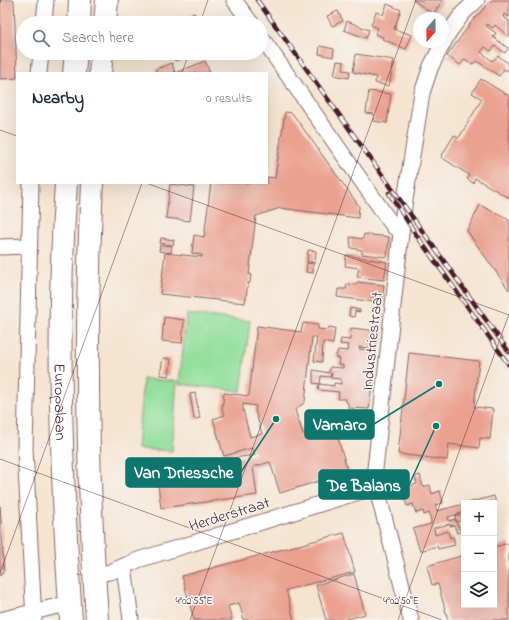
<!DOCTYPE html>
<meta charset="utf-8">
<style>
body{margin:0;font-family:"Indie Flower",sans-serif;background:#f6f6f7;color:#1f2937}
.controls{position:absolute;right:12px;bottom:12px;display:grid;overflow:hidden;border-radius:0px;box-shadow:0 4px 16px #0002}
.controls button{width:36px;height:36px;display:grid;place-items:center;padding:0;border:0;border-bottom:1px solid #e0e1e3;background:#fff;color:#1f2937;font:20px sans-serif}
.compass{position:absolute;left:413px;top:12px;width:36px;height:36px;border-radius:50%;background:#fff;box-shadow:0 4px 16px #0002;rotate:200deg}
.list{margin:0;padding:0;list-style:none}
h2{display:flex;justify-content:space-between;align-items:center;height:52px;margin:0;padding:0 16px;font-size:17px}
h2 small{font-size:13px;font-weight:400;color:#747a83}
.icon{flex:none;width:22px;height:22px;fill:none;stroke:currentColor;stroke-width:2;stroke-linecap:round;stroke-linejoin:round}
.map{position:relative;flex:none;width:509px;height:620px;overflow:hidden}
.search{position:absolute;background:#fff;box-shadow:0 4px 16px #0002;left:16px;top:16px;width:252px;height:44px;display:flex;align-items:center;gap:10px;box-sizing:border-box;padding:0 14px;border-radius:22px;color:#747a83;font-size:15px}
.panel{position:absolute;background:#fff;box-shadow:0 4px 16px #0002;left:16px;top:72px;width:252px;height:112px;border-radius:0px}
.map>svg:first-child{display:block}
.green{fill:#93df9c;stroke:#6e7f64}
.building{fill:#eaa190;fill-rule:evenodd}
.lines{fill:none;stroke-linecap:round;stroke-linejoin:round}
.minor-casing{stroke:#866465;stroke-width:17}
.trunk-casing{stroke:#866465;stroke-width:24}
.minor{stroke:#fff;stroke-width:15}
.trunk{stroke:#fff;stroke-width:22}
.rail-casing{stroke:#4a1f2b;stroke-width:4.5}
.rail{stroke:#f6f6f2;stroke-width:3;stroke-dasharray:9;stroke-linecap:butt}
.ticks{fill:none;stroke:#4a1f2b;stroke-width:1;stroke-opacity:0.45}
.labels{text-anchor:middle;stroke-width:3;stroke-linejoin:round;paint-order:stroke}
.street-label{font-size:16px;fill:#4a1f2b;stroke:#f6f6f2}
.ticks-label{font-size:10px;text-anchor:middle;fill:#4a1f2b;stroke:#f6f6f2;stroke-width:3;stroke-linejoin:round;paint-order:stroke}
.leader{fill:none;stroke:#0f766e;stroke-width:1.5}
.callout-dot{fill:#0f766e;stroke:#f6f6f2;stroke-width:1.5}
.callout{fill:#0f766e;stroke:#0f766e;stroke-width:1.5}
.callout-label{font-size:17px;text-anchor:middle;font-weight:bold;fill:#fff}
</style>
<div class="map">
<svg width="509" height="620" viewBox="0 0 509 620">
<rect width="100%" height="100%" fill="#f6f6f2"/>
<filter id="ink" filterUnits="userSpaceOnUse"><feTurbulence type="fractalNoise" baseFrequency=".025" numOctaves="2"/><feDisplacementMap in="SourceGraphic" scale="8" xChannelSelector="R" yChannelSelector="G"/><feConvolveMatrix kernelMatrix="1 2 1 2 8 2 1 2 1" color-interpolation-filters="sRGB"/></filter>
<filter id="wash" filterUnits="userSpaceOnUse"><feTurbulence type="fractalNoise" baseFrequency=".012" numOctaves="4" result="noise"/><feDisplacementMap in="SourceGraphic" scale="16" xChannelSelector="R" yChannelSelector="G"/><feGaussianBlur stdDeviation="0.9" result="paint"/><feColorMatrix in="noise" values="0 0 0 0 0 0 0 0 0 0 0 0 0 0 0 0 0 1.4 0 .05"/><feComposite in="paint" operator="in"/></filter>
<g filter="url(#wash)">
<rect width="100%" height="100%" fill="#f5e4d0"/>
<g class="green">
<polygon points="187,314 250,321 241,391 179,384"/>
<polygon points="143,379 177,381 172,451 137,449"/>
</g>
<g id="blocks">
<g class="building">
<polygon points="0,0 14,0 17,78 0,79"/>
<polygon points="413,0 443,0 433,14"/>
<polygon points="492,0 509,0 509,17 504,14 503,17 509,21 509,37 495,25 493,28 487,24 486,26 496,33 493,37 508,48 505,53 495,46 491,51 485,47 481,52 492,61 498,56 508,63 509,70 508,71 504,69 499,76 477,61 472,64 465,59 460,65 447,56 473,20"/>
<polygon points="387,4 401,10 394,29 412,35 406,49 382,39 383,37 375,34 378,28 371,25 376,12 383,15"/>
<polygon points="338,11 343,21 332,26 327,16"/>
<polygon points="194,13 201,23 179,23"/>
<polygon points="347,21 369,30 366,38 344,30"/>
<polygon points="320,46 334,49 333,57 319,54"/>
<polygon points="172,53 190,53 191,56 175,61"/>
<polygon points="356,54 394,60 389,86 375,83 376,77 353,72"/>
<polygon points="205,61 210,73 175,73"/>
<polygon points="337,61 344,62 343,70 350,71 349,78 334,75"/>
<polygon points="172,63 175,73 156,73 156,69"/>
<polygon points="481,79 509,96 509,198 475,178 473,183 467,179 469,175 441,157 454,135 458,138 460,136 482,99 472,93"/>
<polygon points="369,91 391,94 387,123 373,121 374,114 366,113"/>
<polygon points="285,112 292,113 359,206 358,218 280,208 256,216 249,274 251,274 250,283 248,283 245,303 160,294 165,253 202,257 202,255 192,253 194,235 204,237 211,183 267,183 267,177 275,178"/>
<polygon points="170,184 194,187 190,221 166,218"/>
<polygon points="480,205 509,220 509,290 467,231"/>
<polygon points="364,234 389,237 387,257 362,254 362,250 351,248 350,237 363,239"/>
<polygon points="161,238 174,240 173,245 160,243"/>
<polygon points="160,245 172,246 171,253 159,251"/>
<polygon points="308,250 316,251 315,263 307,262"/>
<polygon points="346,255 387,262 384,280 357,277 359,268 345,266"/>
<polygon points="307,263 313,264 313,273 306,272"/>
<polygon points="357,282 384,285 382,303 337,297 338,289 346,289 347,284 356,285"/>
<polygon points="350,308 360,310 360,312 355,311 354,317 349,316"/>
<polygon points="164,317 184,320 182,343 162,341"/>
<path d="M 303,323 L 318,325 L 318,329 L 328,330 L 329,327 L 335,328 L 333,344 L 323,342 L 322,362 L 314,361 L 317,337 L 312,337 L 305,402 L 295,410 L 303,434 L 334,425 L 348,472 L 280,493 L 270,462 L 253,467 L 257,495 L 161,508 L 156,469 L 255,455 L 252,448 L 224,456 L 213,419 L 225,415 L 222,410 L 224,393 L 249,396 L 257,326 L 301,332 ZM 243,404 L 256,406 L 255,410 L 262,434 L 250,437 L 243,410 Z"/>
<polygon points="351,328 378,331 376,349 359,347 359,349 376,351 369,409 348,408 348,403 346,402 346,399 338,399 339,392 318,390 319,384 334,386 334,383 341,384 341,379 331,378 332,373 331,373 330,377 321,376 320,384 313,383 313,370 329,373 330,367 343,368 343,365 338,365 339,358 336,358 336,356 338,350 347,351 348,345 340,344 341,339 350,340"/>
<polygon points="409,353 479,361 474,407 493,409 490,439 480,438 479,448 449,444 447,460 398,454"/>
<polygon points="163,358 171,359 169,376 160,375"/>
<polygon points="195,393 200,418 194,419 190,394"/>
<polygon points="420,475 423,487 430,485 432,494 440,491 443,503 435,505 437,511 464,504 464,512 448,517 449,521 455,519 461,532 457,533 454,525 450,526 450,524 434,528 435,535 448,531 450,538 453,537 455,545 438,549 437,546 420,551 413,529 431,524 431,521 429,513 424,515 423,511 416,513 413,504 407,506 403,493 406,492 405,487 417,484 415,477"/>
<polygon points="494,496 496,503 468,503"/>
<polygon points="0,506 4,570 0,576"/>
<polygon points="464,514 464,519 457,522 455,516"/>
<polygon points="344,533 355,572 286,590 294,620 244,620 239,603 228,606 232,620 194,620 182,576"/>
<polygon points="509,543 509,620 448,620 438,584 432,585 427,566 464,555 464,605 494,605 494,547"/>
<polygon points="354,574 365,614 344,620 326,620 316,585"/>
</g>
</g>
</g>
<g filter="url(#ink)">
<use href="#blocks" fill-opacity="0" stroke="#866465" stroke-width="1"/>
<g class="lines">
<g class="minor-casing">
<g id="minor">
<polyline points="234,0 251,23"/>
<polyline points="44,23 46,0"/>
<polyline points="261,37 386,216 394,227 401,230"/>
<polyline points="39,73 41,53"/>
<polyline points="31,183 25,449 34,620"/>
<polyline points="0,247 29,246"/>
<polyline points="124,566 131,620"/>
<polyline points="94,575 110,572 138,560 375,487"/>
<polyline points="0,620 70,603"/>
<polyline points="411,620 374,478 404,206 422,93 431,66 449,32 463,13 477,0"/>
</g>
</g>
<g class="trunk-casing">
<g id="trunk">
<polyline points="79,23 80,0"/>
<polyline points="105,23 107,0"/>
<polyline points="74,73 76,53"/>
<polyline points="100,73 102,53"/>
<path id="s1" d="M 66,183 C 56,329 61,474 71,620"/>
<path d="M 92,183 C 85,329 87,474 97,620"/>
</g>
</g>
<use href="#minor" class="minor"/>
<use href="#trunk" class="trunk"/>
<g class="rail-casing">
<g id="rail">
<polyline points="257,0 509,352"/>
<polyline points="389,193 417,236 509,365"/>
</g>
</g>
<use href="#rail" class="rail"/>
</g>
</g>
<path class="ticks" d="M 0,3 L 1,0M 200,23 L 208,0M 182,73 L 189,53M 0,130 L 17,136M 146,183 L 509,315M 0,459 L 442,620M 0,573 L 142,183M 190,620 L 416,0M 398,620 L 509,314"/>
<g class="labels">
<g class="street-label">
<text transform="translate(371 341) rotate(-84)" y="6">Industriestraat</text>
<text dy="6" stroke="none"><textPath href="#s1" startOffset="219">Europalaan</textPath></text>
<text transform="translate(229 513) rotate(-17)" y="6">Herderstraat</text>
</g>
</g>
<g class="ticks-label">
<text x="194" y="604">4°02'55"E</text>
<text x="401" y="604">4°02'50"E</text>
</g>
<path class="leader" d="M439 384L374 424M276 419L241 472M436 426L409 485"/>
<g class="callout-dot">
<circle cx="439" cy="384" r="4"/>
<circle cx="276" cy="419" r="4"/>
<circle cx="436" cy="426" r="4"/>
</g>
<g class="callout">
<rect x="305" y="410" width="69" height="29" rx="4"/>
<rect x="126" y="458" width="115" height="29" rx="4"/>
<rect x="319" y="470" width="90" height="29" rx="4"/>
</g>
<g class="callout-label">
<text x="340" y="430">Vamaro</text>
<text x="184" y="478">Van Driessche</text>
<text x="364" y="491">De Balans</text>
</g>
</svg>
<div class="controls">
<button>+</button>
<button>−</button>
<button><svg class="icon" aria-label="layers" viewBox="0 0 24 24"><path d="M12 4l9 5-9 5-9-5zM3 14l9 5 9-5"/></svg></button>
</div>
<svg class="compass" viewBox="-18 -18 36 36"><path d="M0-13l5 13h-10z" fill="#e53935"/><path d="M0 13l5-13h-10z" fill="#747a83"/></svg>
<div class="search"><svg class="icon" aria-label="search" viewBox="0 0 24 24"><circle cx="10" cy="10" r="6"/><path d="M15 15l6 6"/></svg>Search here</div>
<section class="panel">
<h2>Nearby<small>0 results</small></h2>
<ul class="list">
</ul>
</section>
</div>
